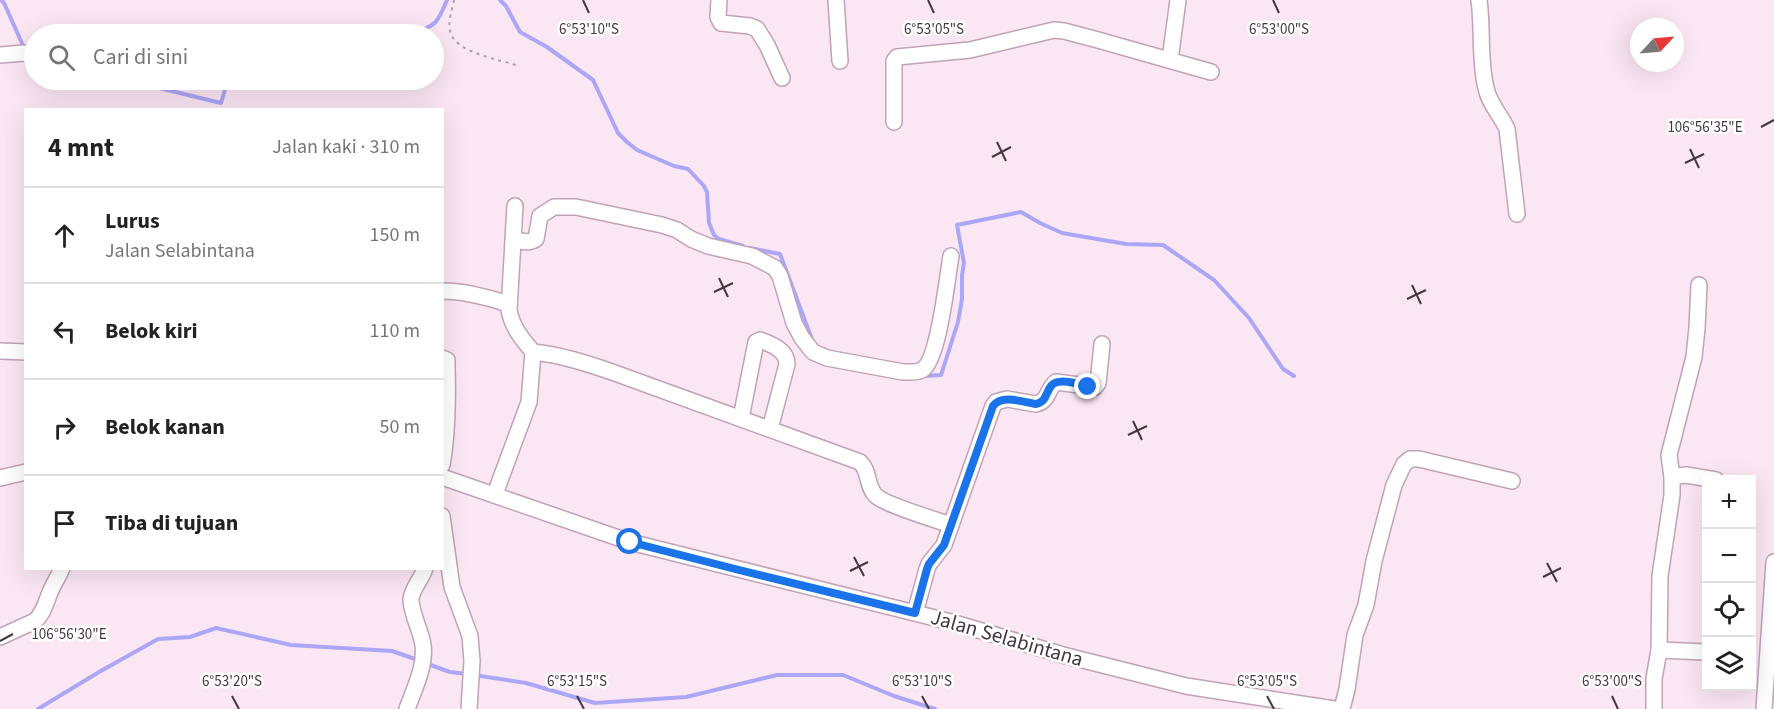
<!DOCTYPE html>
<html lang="id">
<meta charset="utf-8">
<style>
body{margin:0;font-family:"Source Sans 3",sans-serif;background:#f6f6f6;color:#222}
.controls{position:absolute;right:18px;bottom:18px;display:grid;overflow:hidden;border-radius:0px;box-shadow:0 6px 24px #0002}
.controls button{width:54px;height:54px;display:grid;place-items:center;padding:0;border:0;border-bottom:2px solid #e0e0e0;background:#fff;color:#222;font:30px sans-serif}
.compass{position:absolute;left:1630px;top:18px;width:54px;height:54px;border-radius:50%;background:#fff;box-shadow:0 6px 24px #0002;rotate:64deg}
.stop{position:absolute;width:18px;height:18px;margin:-14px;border:4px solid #1a73e8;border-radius:50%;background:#fff}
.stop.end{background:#1a73e8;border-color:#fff;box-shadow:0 2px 6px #0008}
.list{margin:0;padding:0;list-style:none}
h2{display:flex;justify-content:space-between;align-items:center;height:78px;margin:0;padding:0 24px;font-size:26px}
h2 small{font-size:20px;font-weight:400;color:#767676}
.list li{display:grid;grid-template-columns:39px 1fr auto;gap:18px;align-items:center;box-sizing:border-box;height:96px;padding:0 24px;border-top:2px solid #e0e0e0}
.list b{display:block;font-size:22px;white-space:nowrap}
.list p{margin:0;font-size:20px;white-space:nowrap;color:#767676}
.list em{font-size:20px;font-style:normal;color:#767676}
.icon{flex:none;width:33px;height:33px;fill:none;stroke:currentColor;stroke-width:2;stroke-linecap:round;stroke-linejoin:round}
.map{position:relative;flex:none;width:1774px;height:709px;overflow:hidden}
.search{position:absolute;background:#fff;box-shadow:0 6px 24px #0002;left:24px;top:24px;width:420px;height:66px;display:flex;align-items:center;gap:15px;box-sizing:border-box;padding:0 21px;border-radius:33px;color:#767676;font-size:22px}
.panel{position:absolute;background:#fff;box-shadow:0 6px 24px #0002;left:24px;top:108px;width:420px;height:462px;border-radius:0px}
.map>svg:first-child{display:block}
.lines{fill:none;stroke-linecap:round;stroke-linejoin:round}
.stream{stroke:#aca6f6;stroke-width:4}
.minor-casing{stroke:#c1a2b7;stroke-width:18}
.path{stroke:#b09fab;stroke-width:2;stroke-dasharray:3 4.5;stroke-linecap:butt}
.minor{stroke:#fff;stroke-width:15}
.route{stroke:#1a73e8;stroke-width:8}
.ticks{fill:none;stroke:#443740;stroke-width:2}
.labels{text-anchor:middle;stroke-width:5;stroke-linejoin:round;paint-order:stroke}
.street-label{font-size:21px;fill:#443740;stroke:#fff}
.ticks-label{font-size:15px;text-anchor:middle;fill:#443740;stroke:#fff;stroke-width:5;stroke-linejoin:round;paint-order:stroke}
</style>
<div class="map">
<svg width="1774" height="709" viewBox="0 0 1774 709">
<rect width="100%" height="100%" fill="#fbe7f4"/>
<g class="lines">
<g class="stream">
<polyline points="1,0 4,3 25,50"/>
<polyline points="500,0 506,6 520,32 547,47 593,80 618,133 627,142 637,150 674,166 688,169 704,186 707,192 709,223 714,235 719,239 743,246"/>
<path d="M 414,34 C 437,24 437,24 447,0"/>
<polyline points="29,60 31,65 34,66"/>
<polyline points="126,80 221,103 228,80"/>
<polyline points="750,248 780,254 813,342"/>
<polyline points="924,376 941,375 958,322 962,299 962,275 964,263 957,225 1021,212 1040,223 1062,233 1126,244 1163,245 1214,280 1249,318 1283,369 1294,376"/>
<polyline points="425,663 450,672 467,674"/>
<polyline points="474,675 526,683 595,703 686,697 777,675 843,675 894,696 935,709"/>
<polyline points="38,709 99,672 158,639 190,637 216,628 291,645 392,651 418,660"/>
</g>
<g class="minor-casing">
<g id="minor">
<polyline points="719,0 718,17 721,23 750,26 757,29 767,45 782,78"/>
<polyline points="836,0 840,61"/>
<path d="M 1479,0 C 1483,29 1479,60 1486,88 C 1489,104 1501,115 1507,129 L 1517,214"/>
<polyline points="0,55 24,53 34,57"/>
<polyline points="1170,60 1178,0"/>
<polyline points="894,122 894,61 897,57 970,50 1054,30 1064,31 1098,40 1211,72"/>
<path d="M 514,240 C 521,241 529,244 536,239 L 540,216 L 554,207 L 576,207 L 662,225 L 677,230 L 691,239 L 708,246 L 752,256 L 775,268 L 780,276 L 794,323 L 802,338 L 813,352 L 827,358 L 903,372 C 909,372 916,373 922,370 C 939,360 947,278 951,256"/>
<path d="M 442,291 C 465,291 487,297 508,304"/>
<polyline points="0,351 26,352"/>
<path d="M 533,352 C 561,355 586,363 612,372 L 860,462 C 870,471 866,486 876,496 C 884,504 936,520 951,525"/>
<path d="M 442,358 L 447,360 L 447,365 C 448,399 448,431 442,465"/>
<path d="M 741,418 L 756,342 L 760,340 C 771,344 787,350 787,364 L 770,429"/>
<polyline points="442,477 630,542 951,622 1063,655 1186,686 1334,709"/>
<polyline points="1672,477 1669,455 1694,357 1697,328 1699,285"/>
<polyline points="0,478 26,472"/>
<path d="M 495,494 L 529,402 L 533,352 C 522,339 512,327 509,310 L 515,206"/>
<polyline points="442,516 452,587 470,636 472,661 469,709"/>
<path d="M 915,613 L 927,569 L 929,564 L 944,545 L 993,406 L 996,402 L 1007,399 L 1036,404 C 1049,401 1047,389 1056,382 L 1095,387 L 1098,383 L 1102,344"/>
<path d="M 0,637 L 35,621 C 43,614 45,605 49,595 C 52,586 58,578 62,568"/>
<polyline points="1659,650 1706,652"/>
<path d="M 407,709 C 414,689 426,666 423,645 C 421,630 411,614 411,599 C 412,588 422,579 425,568"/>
<polyline points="1342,709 1347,689 1355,635 1366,605 1374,561 1394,485 1404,464 1410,459 1419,459 1512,481"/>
<polyline points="1654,709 1654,679 1659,650 1660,576 1672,495 1672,477 1686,475 1716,480"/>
<polyline points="1764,709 1774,562"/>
</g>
</g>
<path class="path" d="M 454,0 C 452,10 447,23 451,34 C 458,53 501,60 519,66"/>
<use href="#minor" class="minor"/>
</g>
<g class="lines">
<path class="route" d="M 630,542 L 739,570 L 915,613 L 927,569 L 929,564 L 944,545 L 993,406 C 1002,394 1023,402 1036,404 C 1047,401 1045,394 1051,386 C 1058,377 1079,384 1088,387"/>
</g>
<path class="ticks" d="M 583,0 L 589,13M 928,0 L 934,13M 1273,0 L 1279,13M 1761,127 L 1774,120M 997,142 L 1006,161M 1690,149 L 1699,168M 992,157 L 1011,147M 1685,163 L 1704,154M 719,278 L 728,297M 1412,285 L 1421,304M 714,292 L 733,283M 1407,299 L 1426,290M 1133,421 L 1142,440M 1128,435 L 1147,426M 854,557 L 864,576M 1547,563 L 1557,582M 850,571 L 868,562M 1543,577 L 1561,568M 0,641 L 13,634M 232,696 L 239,709M 577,696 L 584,709M 922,696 L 929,709M 1267,696 L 1274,709M 1612,696 L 1618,709"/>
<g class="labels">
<g class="street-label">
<text transform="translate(1007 638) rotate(16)" y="7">Jalan Selabintana</text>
</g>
</g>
<g class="ticks-label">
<text x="589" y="34">6°53'10"S</text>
<text x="934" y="34">6°53'05"S</text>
<text x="1279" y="34">6°53'00"S</text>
<text x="1705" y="132">106°56'35"E</text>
<text x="69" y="639">106°56'30"E</text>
<text x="232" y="686">6°53'20"S</text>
<text x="577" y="686">6°53'15"S</text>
<text x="922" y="686">6°53'10"S</text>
<text x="1267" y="686">6°53'05"S</text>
<text x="1612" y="686">6°53'00"S</text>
</g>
</svg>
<div class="controls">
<button>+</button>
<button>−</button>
<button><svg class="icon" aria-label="locate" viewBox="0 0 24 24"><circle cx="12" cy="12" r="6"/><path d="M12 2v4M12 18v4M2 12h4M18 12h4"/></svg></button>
<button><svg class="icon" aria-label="layers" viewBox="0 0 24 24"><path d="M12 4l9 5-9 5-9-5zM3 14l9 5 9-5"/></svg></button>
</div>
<svg class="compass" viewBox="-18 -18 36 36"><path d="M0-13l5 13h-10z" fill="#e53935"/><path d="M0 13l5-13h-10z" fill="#767676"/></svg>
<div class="stop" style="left:630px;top:542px"></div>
<div class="stop end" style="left:1088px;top:387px"></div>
<div class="search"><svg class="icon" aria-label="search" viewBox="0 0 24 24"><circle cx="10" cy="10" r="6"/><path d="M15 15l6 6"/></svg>Cari di sini</div>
<section class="panel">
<h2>4 mnt<small>Jalan kaki · 310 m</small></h2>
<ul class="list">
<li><svg class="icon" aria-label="ahead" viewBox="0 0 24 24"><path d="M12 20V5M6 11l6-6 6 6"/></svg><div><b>Lurus</b><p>Jalan Selabintana</p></div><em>150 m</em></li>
<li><svg class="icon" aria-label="left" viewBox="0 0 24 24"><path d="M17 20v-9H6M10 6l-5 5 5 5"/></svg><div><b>Belok kiri</b></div><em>110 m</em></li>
<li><svg class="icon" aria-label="right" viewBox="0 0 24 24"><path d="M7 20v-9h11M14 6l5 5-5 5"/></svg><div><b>Belok kanan</b></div><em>50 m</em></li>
<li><svg class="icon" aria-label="arrive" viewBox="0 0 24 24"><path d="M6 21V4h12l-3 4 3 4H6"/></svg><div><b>Tiba di tujuan</b></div></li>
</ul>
</section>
</div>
